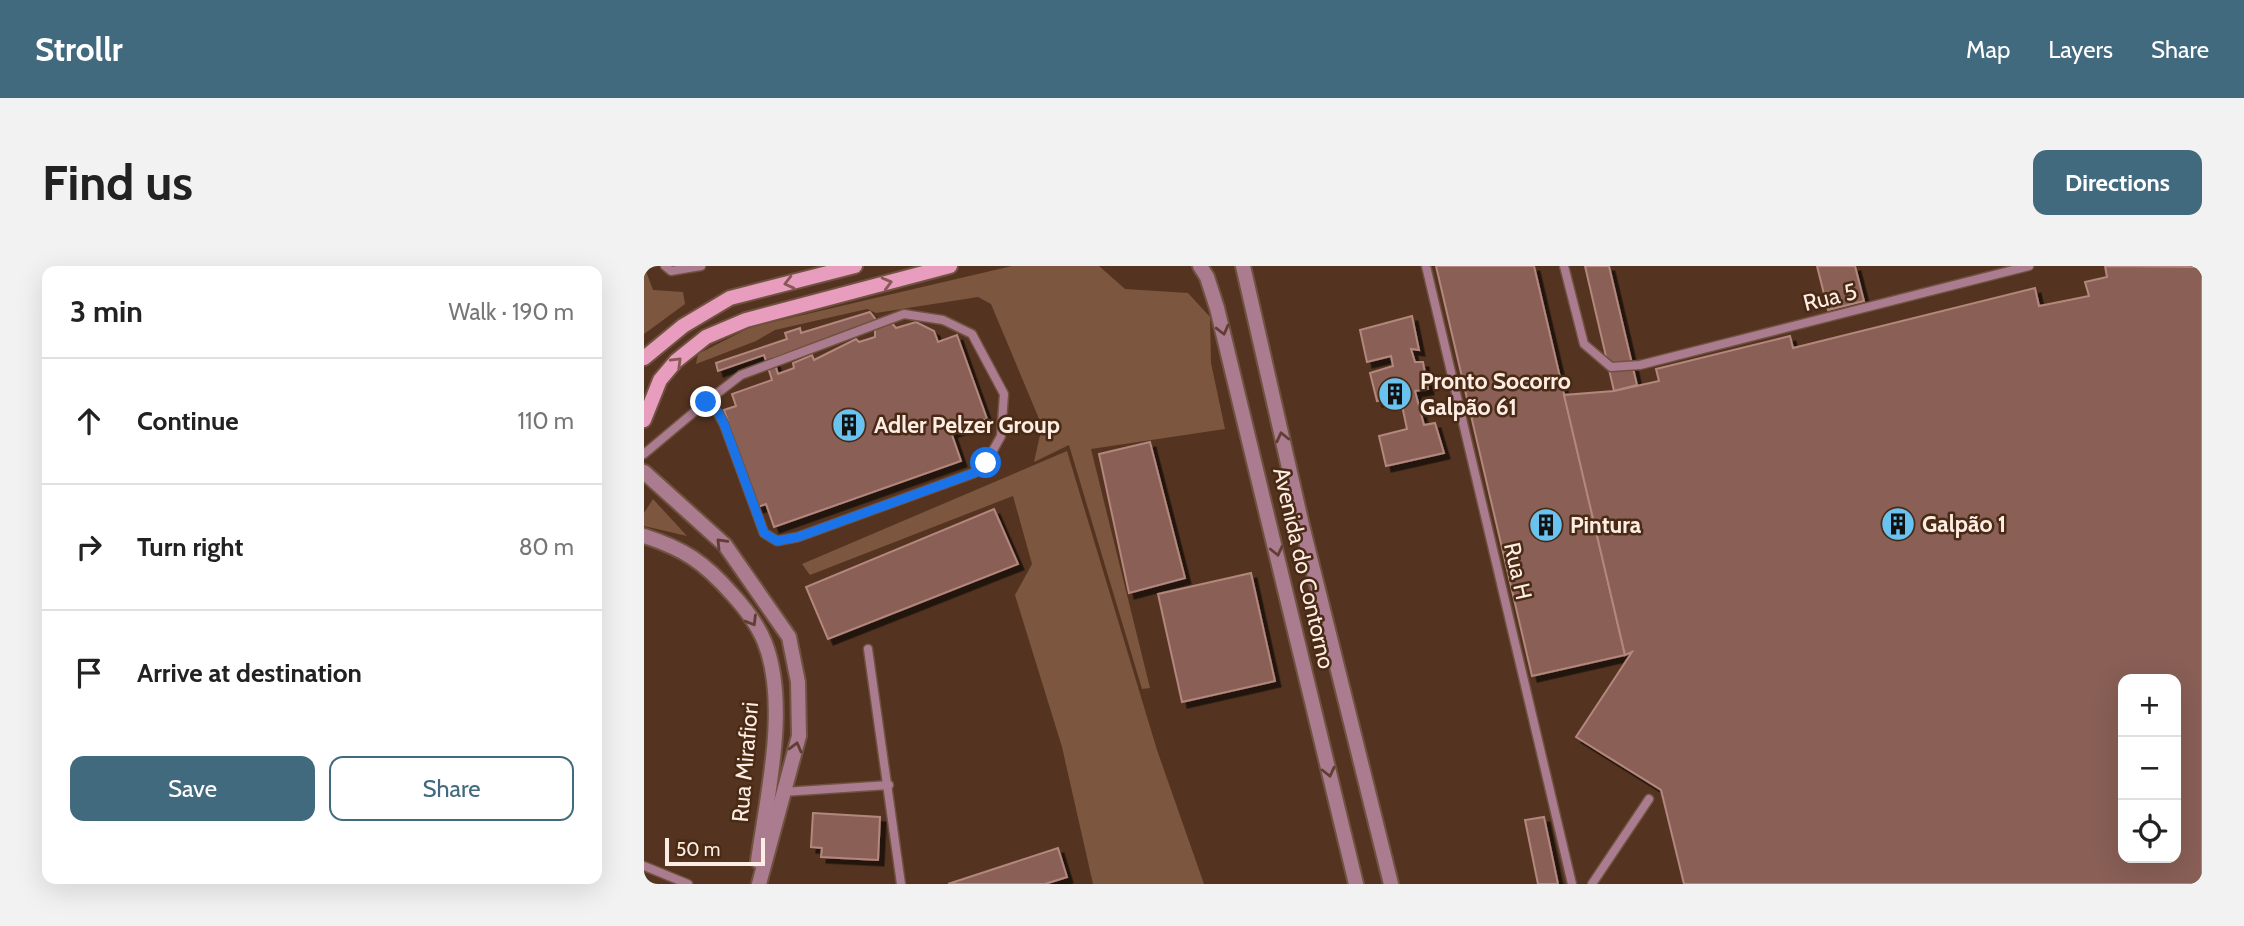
<!DOCTYPE html>
<meta charset="utf-8">
<style>
body{margin:0;font-family:Cabin,sans-serif;background:#f2f2f2;color:#222}
.controls{position:absolute;right:21px;bottom:21px;display:grid;overflow:hidden;border-radius:14px;box-shadow:0 7px 28px #0002}
.controls button{width:63px;height:63px;display:grid;place-items:center;padding:0;border:0;border-bottom:2px solid #e0e0e0;background:#fff;color:#222;font:35px sans-serif}
.scale{position:absolute;left:21px;bottom:18px;width:100px;box-sizing:border-box;padding-left:7px;border:4px solid #feede4;border-top:0;font-size:19px;line-height:24px;white-space:nowrap;color:#feede4;-webkit-text-stroke:5px #482a15;paint-order:stroke}
.stop{position:absolute;width:21px;height:21px;margin:-16px;border:5px solid #1a73e8;border-radius:50%;background:#fff}
.stop.end{background:#1a73e8;border-color:#fff;box-shadow:0 2px 7px #0008}
.list{margin:0;padding:0;list-style:none}
h2{display:flex;justify-content:space-between;align-items:center;height:91px;margin:0;padding:0 28px;font-size:30px}
h2 small{font-size:23px;font-weight:400;color:#767676}
.list li{display:grid;grid-template-columns:46px 1fr auto;gap:21px;align-items:center;box-sizing:border-box;height:126px;padding:0 28px;border-top:2px solid #e0e0e0}
.list b{display:block;font-size:26px;white-space:nowrap}
.list em{font-size:23px;font-style:normal;color:#767676}
.actions{display:flex;gap:14px;padding:21px 28px}
.actions a{flex:1;padding:16px 0;border:2px solid #426a7f;border-radius:14px;text-align:center;font-size:24px;color:#426a7f}
.actions .main{background:#426a7f;color:#fff}
.icon{flex:none;width:38px;height:38px;fill:none;stroke:currentColor;stroke-width:2;stroke-linecap:round;stroke-linejoin:round}
.map{position:relative;flex:none;width:1558px;height:618px;overflow:hidden;border-radius:14px}
header{display:flex;align-items:center;gap:42px;box-sizing:border-box;height:98px;padding:0 35px;background:#426a7f;color:#fff}
header strong{font-size:33px}
nav{display:flex;gap:38px;margin-inline-start:auto;font-size:24px}
.intro{display:flex;align-items:center;justify-content:space-between;box-sizing:border-box;height:168px;padding:0 42px}
h1{margin:0;font-size:49px}
.button{padding:18px 32px;border-radius:14px;background:#426a7f;color:#fff;font-size:24px;font-weight:700}
main{display:flex;gap:42px;padding:0 42px}
aside{flex:1;background:#fff;border-radius:14px;box-shadow:0 7px 28px #0002}
.map>svg:first-child{display:block}
.green{fill:#7c563e}
.building{fill:#895f57;stroke:#b3877d;stroke-width:2;fill-rule:evenodd;filter:url(#shadow)}
.lines{fill:none;stroke-linecap:round;stroke-linejoin:round}
.service-casing{stroke:#6f523f;stroke-width:11}
.minor-casing{stroke:#6f523f;stroke-width:18}
.tertiary-casing{stroke:#6f523f;stroke-width:18}
.secondary-casing{stroke:#6f523f;stroke-width:18}
.service{stroke:#ab7b8f;stroke-width:8}
.minor{stroke:#ab7b8f;stroke-width:14}
.tertiary{stroke:#ab7b8f;stroke-width:14}
.secondary{stroke:#e99dbe;stroke-width:14}
.oneway{stroke:#885859}
.oneway2{stroke:#613e34}
.route{stroke:#1a73e8;stroke-width:9}
.labels{text-anchor:middle;stroke-width:5;stroke-linejoin:round;paint-order:stroke}
.street-label{font-size:23px;fill:#feede4;stroke:#482a15}
.poi-label{font-size:23px;font-weight:bold;fill:#feede4;stroke:#482a15;text-anchor:start}
</style>
<header>
<strong>Strollr</strong>
<nav><a>Map</a><a>Layers</a><a>Share</a></nav>
</header>
<div class="intro"><h1>Find us</h1><a class="button">Directions</a></div>
<main>
<aside>
<h2>3 min<small>Walk · 190 m</small></h2>
<ul class="list">
<li><svg class="icon" aria-label="ahead" viewBox="0 0 24 24"><path d="M12 20V5M6 11l6-6 6 6"/></svg><div><b>Continue</b></div><em>110 m</em></li>
<li><svg class="icon" aria-label="right" viewBox="0 0 24 24"><path d="M7 20v-9h11M14 6l5 5-5 5"/></svg><div><b>Turn right</b></div><em>80 m</em></li>
<li><svg class="icon" aria-label="arrive" viewBox="0 0 24 24"><path d="M6 21V4h12l-3 4 3 4H6"/></svg><div><b>Arrive at destination</b></div></li>
</ul>
<div class="actions"><a class="main">Save</a><a>Share</a></div>
</aside>
<div class="map">
<svg width="1558" height="618" viewBox="0 0 1558 618">
<defs>
<filter id="shadow"><feDropShadow dx="5.5" dy="5.5" stdDeviation="0" flood-color="#0009"/></filter>
</defs>
<rect width="100%" height="100%" fill="#543420"/>
<g class="green">
<polygon points="0,0 9,24 39,26 41,38 0,68"/>
<polygon points="368,0 455,0 481,23 544,27 566,51 567,97 581,163 447,183 506,422 498,423 425,179 390,196 398,160 347,38 334,31 232,47 223,43 131,64 112,75 52,98 54,88 107,61"/>
<polygon points="423,185 513,484 560,618 449,618 418,481 371,329 388,298 369,230 166,309 158,298"/>
<polygon points="9,233 43,270 0,260 0,247"/>
</g>
<g class="building">
<polygon points="792,0 890,0 981,389 888,410"/>
<polygon points="941,0 965,0 993,119 970,125"/>
<polygon points="1173,0 1211,0 1220,35 1184,44"/>
<path d="M 1461,0 L 1558,1 L 1558,618 L 1040,618 L 1017,524 L 932,471 L 988,386 L 981,389 L 920,129 L 970,125 L 1015,115 L 1012,103 L 1146,70 L 1149,82 L 1391,22 L 1395,40 L 1445,30 L 1441,16 L 1463,11 ZM 1479,413 L 1532,413 L 1532,592 L 1479,592 Z"/>
<polygon points="226,46 233,55 129,92 134,108 150,102 149,97 168,89 170,94 212,73 215,76 231,71 231,63 247,56 252,62 272,56 290,65 294,76 313,69 343,153 307,166 317,195 130,261 122,238 114,241 80,144 92,140 88,128 128,114 120,89 74,105 72,97 143,73 141,67 156,62 157,67"/>
<polygon points="768,50 775,84 767,83 771,96 779,96 784,123 771,125 780,159 791,157 800,187 742,200 735,170 763,163 756,130 733,135 726,107 749,100 747,90 723,96 716,64"/>
<polygon points="506,176 541,312 485,327 455,188"/>
<polygon points="350,243 374,298 184,373 162,321"/>
<polygon points="607,307 631,415 538,436 514,328"/>
<polygon points="169,547 236,551 234,594 177,591 178,582 167,581"/>
<polygon points="900,551 914,618 894,618 881,554"/>
<polygon points="414,582 423,611 401,618 304,618"/>
</g>
<g class="lines">
<g class="service-casing">
<g id="service">
<polyline points="21,0 27,5 57,0"/>
<polyline points="782,0 928,618"/>
<polyline points="920,0 940,78 967,101 996,99 1385,0"/>
<polyline points="0,188 62,136 74,147 80,158 120,267 133,275 154,271 330,207 342,197 357,170 360,128 328,68 299,54 260,48 97,109 62,136"/>
<polyline points="224,383 257,618"/>
<polyline points="139,526 245,519"/>
<polyline points="0,600 44,618"/>
<polyline points="948,618 1005,533"/>
</g>
</g>
<g class="minor-casing">
<g id="minor">
<polyline points="0,206 81,279 145,371 154,416 155,470 115,618"/>
<path d="M 0,270 C 40,283 60,296 88,328 C 100,341 114,359 121,377 C 145,439 123,530 114,595"/>
</g>
</g>
<g class="tertiary-casing">
<g id="tertiary">
<polyline points="556,0 563,11 573,42 712,618"/>
<polyline points="599,0 658,259 747,618"/>
</g>
</g>
<g class="secondary-casing">
<g id="secondary">
<polyline points="0,92 39,60 86,32 211,0"/>
<polyline points="0,154 16,114 32,95 62,71 102,54 306,0"/>
</g>
</g>
<use href="#service" class="service"/>
<use href="#minor" class="minor"/>
<use href="#tertiary" class="tertiary"/>
<use href="#secondary" class="secondary"/>
</g>
<defs><path id="oneway-chevron" d="M-2-3.5L2.5 0L-2 3.5" fill="none" stroke-width="1.6" stroke-linecap="round" stroke-linejoin="round" transform="scale(1.75)"/></defs>
<g class="oneway">
<use href="#oneway-chevron" transform="translate(145 17) rotate(166)"/>
<use href="#oneway-chevron" transform="translate(243 17) rotate(-15)"/>
<use href="#oneway-chevron" transform="translate(33 96) rotate(-44)"/>
</g>
<g class="oneway2">
<use href="#oneway-chevron" transform="translate(579 64) rotate(76)"/>
<use href="#oneway-chevron" transform="translate(638 171) rotate(-103)"/>
<use href="#oneway-chevron" transform="translate(77 277) rotate(-134)"/>
<use href="#oneway-chevron" transform="translate(633 285) rotate(77)"/>
<use href="#oneway-chevron" transform="translate(108 355) rotate(59)"/>
<use href="#oneway-chevron" transform="translate(152 481) rotate(-75)"/>
<use href="#oneway-chevron" transform="translate(685 506) rotate(77)"/>
</g>
<g class="lines">
<polyline class="route" points="62,136 74,146 80,158 120,267 133,275 154,271 330,207 342,197"/>
</g>
<defs>
<g id="building-disc" transform="scale(1.75)"><circle r="9.5" fill="#69c3f1" stroke="#482a15"/><path d="M-4-6H4V6H1V3H-1V6H-4ZM-2.5-4.3h1.7v1.8h-1.7ZM.8-4.3h1.7v1.8H.8ZM-2.5-1h1.7V.8h-1.7ZM.8-1h1.7V.8H.8Z" fill="#111"/></g>
</defs>
<g fill-rule="evenodd">
<use href="#building-disc" x="751" y="128"/>
<use href="#building-disc" x="205" y="159"/>
<use href="#building-disc" x="1254" y="258"/>
<use href="#building-disc" x="902" y="259"/>
</g>
<g class="labels">
<g class="street-label">
<text transform="translate(1186 31) rotate(-14)" y="8">Rua 5</text>
<text transform="translate(660 302) rotate(77)" y="8">Avenida do Contorno</text>
<text transform="translate(874 305) rotate(77)" y="8">Rua H</text>
<text transform="translate(101 496) rotate(-85)" y="8">Rua Mirafiori</text>
</g>
<g class="poi-label">
<text x="776" y="123">Pronto Socorro<tspan x="776" dy="26">Galpão 61</tspan></text>
<text x="230" y="167">Adler Pelzer Group</text>
<text x="1278" y="266">Galpão 1</text>
<text x="926" y="267">Pintura</text>
</g>
</g>
</svg>
<div class="controls">
<button>+</button>
<button>−</button>
<button><svg class="icon" aria-label="locate" viewBox="0 0 24 24"><circle cx="12" cy="12" r="6"/><path d="M12 2v4M12 18v4M2 12h4M18 12h4"/></svg></button>
</div>
<div class="scale">50 m</div>
<div class="stop" style="left:342px;top:197px"></div>
<div class="stop end" style="left:62px;top:136px"></div>
</div>
</main>
